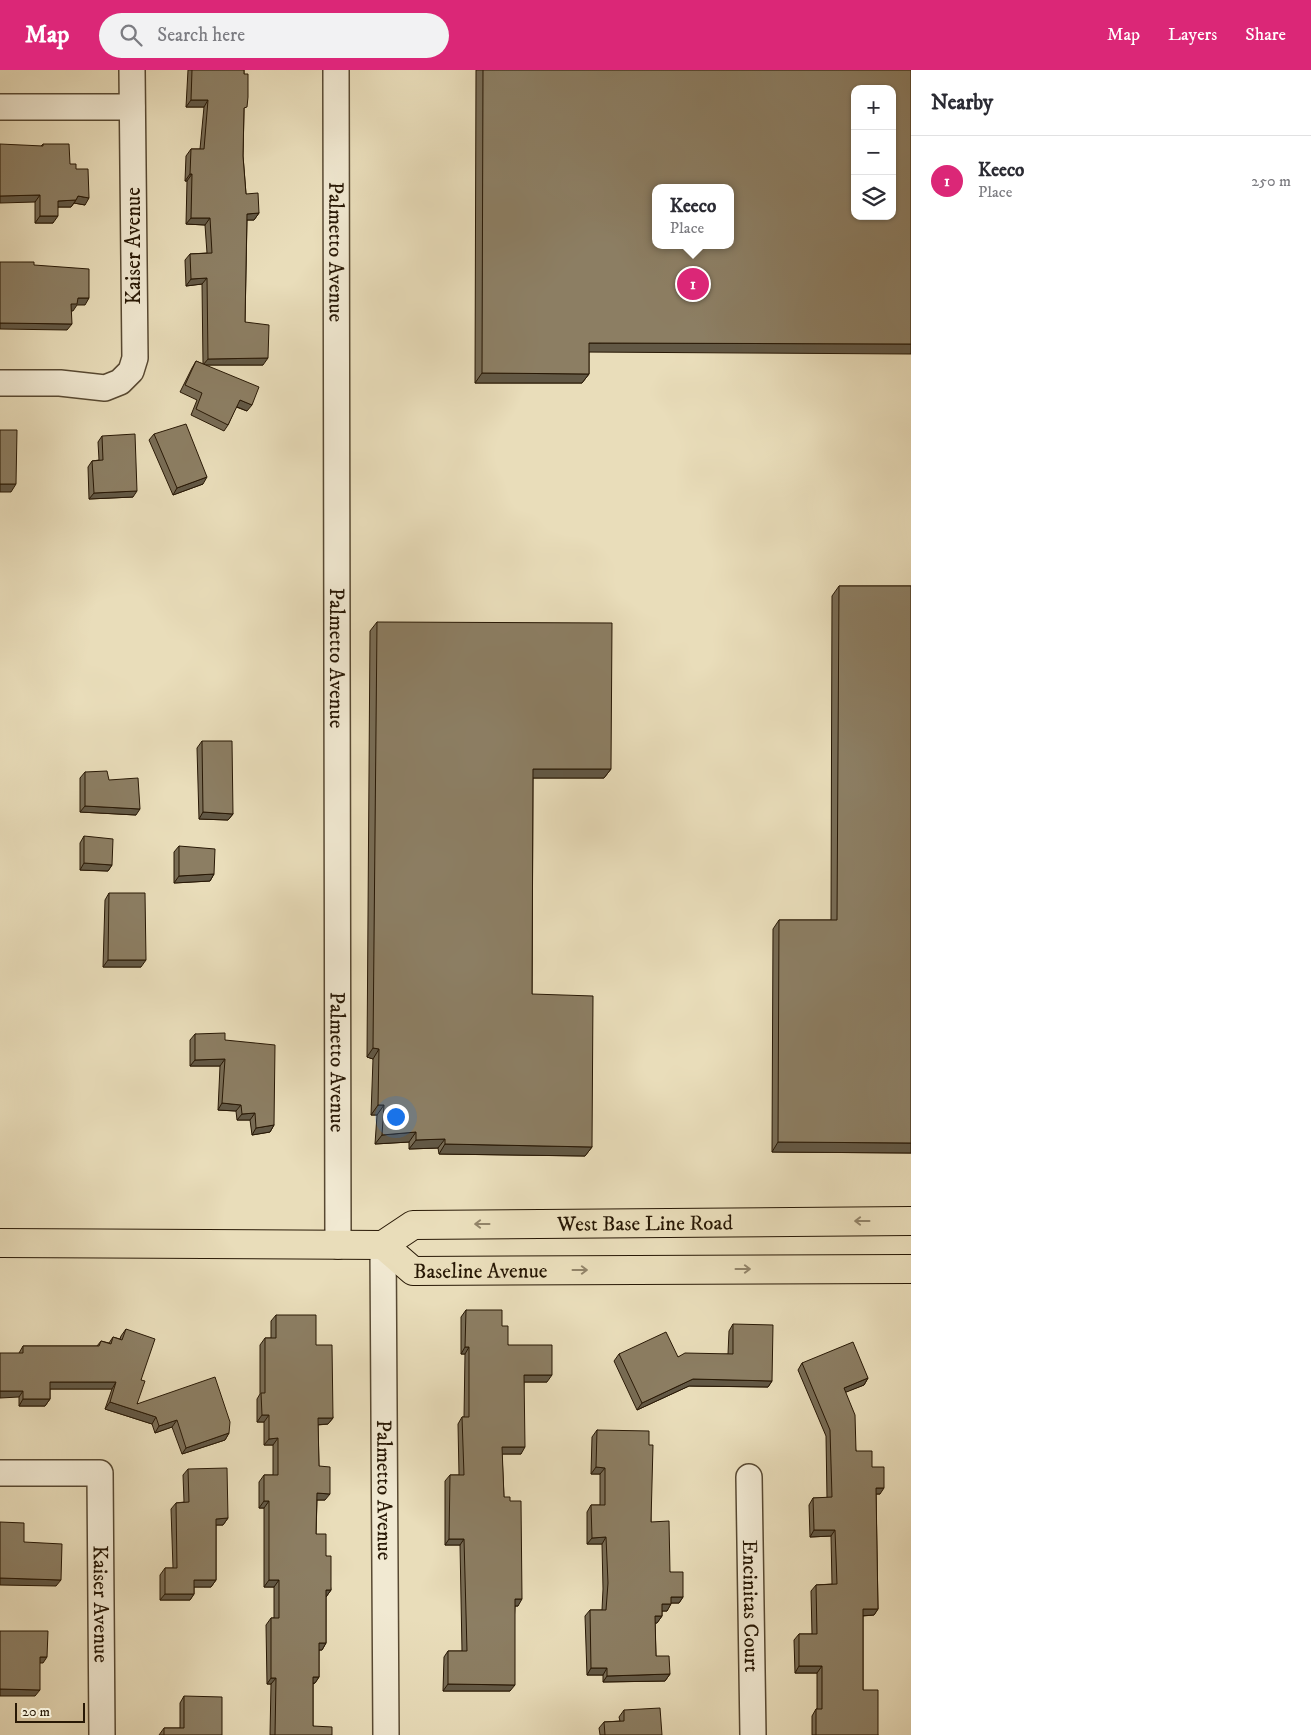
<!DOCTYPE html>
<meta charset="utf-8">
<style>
body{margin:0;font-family:"IM FELL DW Pica",serif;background:#f2f2f3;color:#2b2b33}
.controls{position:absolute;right:15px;top:15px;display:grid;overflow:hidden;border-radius:10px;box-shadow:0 1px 4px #0004}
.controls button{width:45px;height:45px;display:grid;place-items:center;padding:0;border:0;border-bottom:1px solid #e1e1e2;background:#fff;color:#2b2b33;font:25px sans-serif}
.scale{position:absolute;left:15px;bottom:12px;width:70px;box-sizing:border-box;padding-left:5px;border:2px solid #281805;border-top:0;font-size:14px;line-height:18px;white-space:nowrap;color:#281805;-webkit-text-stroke:4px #f1e9d2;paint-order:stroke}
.you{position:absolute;left:395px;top:1046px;width:18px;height:18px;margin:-12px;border:4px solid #fff;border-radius:50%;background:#1a73e8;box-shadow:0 0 0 8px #1a73e833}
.badge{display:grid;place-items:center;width:32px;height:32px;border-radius:50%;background:#db2777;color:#fff;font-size:16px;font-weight:700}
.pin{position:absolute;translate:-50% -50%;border:2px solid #fff;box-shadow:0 1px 5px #0006}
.popup{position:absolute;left:652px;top:114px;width:82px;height:65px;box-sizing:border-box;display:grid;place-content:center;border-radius:10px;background:#fff;filter:drop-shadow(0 1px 4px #0005);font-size:16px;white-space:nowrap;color:#7c7c81}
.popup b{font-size:19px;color:#2b2b33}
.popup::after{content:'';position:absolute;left:50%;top:100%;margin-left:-10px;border:10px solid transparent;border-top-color:#fff}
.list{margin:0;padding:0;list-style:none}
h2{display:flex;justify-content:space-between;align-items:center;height:65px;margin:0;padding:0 20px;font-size:21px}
h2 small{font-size:16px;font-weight:400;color:#7c7c81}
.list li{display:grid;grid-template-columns:32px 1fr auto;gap:15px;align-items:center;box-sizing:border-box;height:90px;padding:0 20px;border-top:1px solid #e1e1e2}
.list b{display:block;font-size:19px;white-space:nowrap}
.list p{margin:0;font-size:16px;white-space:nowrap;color:#7c7c81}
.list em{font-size:16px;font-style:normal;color:#7c7c81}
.icon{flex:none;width:28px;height:28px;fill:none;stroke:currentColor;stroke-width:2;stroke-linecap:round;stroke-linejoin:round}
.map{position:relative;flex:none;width:911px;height:1665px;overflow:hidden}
header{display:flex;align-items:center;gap:30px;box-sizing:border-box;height:70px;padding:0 25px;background:#db2777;color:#fff}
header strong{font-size:24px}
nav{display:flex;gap:28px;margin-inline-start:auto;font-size:18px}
.search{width:350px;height:45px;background:#f2f2f3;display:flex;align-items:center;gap:12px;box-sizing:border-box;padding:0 18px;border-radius:28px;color:#7c7c81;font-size:19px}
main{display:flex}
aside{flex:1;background:#fff}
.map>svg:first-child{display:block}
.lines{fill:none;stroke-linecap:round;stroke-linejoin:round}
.minor-casing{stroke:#584932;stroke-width:28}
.major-casing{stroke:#281805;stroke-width:30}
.minor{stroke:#f1e9d2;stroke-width:25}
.major{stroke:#e9ddba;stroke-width:28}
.wall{fill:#786c55;stroke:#281805}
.shaded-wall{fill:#625845;stroke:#281805}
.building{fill:#8c7e63;stroke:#281805;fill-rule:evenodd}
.oneway{stroke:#928469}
.labels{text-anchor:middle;stroke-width:4;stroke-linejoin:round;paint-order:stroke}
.street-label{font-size:21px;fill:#281805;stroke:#f1e9d2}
</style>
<header>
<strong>Map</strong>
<div class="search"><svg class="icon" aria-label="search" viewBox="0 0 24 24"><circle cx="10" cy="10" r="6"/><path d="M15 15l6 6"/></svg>Search here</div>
<nav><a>Map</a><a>Layers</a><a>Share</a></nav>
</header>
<main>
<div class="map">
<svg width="911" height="1665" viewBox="0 0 911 1665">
<rect width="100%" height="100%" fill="#e9ddba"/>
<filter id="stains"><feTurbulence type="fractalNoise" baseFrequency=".004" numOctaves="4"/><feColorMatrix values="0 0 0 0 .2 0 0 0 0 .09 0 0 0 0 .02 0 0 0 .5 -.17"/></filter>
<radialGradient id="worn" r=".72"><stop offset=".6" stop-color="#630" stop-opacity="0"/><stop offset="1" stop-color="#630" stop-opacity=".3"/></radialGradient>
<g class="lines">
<g class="minor-casing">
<g id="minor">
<path id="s1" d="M 336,0 L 338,1176"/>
<polyline points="0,37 132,37"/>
<polyline points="0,313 60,313 105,318 120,312 131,301 135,288 132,0"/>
<path id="s2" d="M 383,1175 L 386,1665"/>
<path id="s3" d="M 0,1403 L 100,1403 L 102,1665"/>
<path id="s4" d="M 749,1407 L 753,1665"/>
</g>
</g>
<g class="major-casing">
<g id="major">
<path id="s5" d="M 0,1173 L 383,1175 L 413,1201 L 911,1199"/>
<path id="s6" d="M 383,1175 L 413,1155 L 911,1151"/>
</g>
</g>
<use href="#minor" class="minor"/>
<use href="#major" class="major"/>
</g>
<g class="wall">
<polygon points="188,0 244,0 244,41 243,86 246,124 259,143 254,150 247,150 245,252 263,295 206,295 247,341 236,337 228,355 224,361 191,345 197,330 180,322 192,298 196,291 203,294 202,214 186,216 185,190 190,184 207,183 205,155 186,154 187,111 185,111 186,86 191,79 200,79 204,37 186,37"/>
<polygon points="476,0 911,0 589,282 589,304 582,313 475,313"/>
<polygon points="43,74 76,99 85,135 74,133 71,137 58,137 53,153 35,153 35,132 41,76"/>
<polygon points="154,364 203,414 173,425 149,370"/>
<polygon points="102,366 133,427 89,429 88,397 92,391 99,390 98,372"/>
<polygon points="839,516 911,516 911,1083 772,1082 773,859 779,850 831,850 832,526"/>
<polygon points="377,552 611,699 604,708 533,708 532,924 592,1077 585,1086 439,1084 438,1078 409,1079 409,1072 375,1074 377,1045 371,1045 373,989 367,987 370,561"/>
<polygon points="202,671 233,744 228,750 199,749 197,678"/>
<polygon points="85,702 109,710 136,745 80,742 80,708"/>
<polygon points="84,766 112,795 108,801 80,800 80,773"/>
<polygon points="179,776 214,804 210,811 174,813 174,782"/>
<polygon points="109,823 141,897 103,897 105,830"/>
<polygon points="195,964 225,970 274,1055 270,1062 252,1065 250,1050 237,1050 236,1041 218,1040 220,996 190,996 190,970"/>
<polygon points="466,1240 502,1256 508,1275 547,1312 524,1312 521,1384 502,1384 504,1427 518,1536 515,1536 510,1621 443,1621 444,1587 448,1581 462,1581 460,1475 445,1475 445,1411 450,1405 459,1405 458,1354 462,1347 464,1347 465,1284 461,1284 461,1247"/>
<polygon points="276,1245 316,1275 333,1348 328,1354 318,1355 319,1396 325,1430 317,1430 316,1464 326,1486 331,1520 326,1527 326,1573 322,1580 319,1580 319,1607 315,1613 313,1614 313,1656 332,1665 270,1665 271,1614 267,1614 266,1555 271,1548 274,1548 274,1517 264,1517 264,1438 259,1438 259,1412 264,1405 273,1405 273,1375 264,1375 264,1352 257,1352 257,1329 260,1324 260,1275 265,1268 271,1268 271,1251"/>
<polygon points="733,1254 772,1311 768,1317 689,1316 637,1340 614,1291 619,1284 678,1287 728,1284 729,1261"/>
<polygon points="126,1259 141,1310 137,1334 229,1363 225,1370 182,1384 172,1357 155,1363 152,1354 105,1339 112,1319 50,1319 50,1329 45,1336 19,1336 19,1283 23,1276 97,1276 101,1271 109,1273 113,1267 120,1269 121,1266"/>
<polygon points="802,1293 868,1308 864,1315 845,1322 856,1381 872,1397 880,1424 876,1424 878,1539 874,1545 863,1546 863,1620 878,1665 812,1665 812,1646 816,1639 817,1639 817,1603 795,1603 794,1570 799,1564 812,1564 811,1521 816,1515 832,1514 831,1466 810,1467 809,1435 813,1428 827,1428 826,1366 798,1300"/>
<polygon points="597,1360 649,1375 651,1452 670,1502 683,1527 679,1533 671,1533 667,1541 662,1541 662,1546 657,1553 655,1553 656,1586 670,1604 665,1611 603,1612 603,1605 587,1605 585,1546 590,1540 602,1540 603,1519 602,1474 587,1474 587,1442 591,1435 600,1435 600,1404 591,1404 592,1367"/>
<polygon points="188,1399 228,1448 223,1455 216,1455 216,1510 211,1517 194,1517 194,1524 190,1530 160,1530 160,1505 165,1498 173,1498 171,1439 176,1433 184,1432 183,1405"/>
<polygon points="184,1626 222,1665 159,1665 164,1658 180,1658 180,1633"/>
<polygon points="624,1640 662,1665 600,1665 599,1658 604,1652 620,1651 619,1647"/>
</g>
<g class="shaded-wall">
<polygon points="191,30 208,30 204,37 186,37"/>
<polygon points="190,104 192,104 187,111 185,111"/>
<polygon points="40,125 35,132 0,133 0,126"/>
<polygon points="78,126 89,128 85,135 74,133"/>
<polygon points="76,130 71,137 53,137 58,131"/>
<polygon points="259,143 254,150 243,150 247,144"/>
<polygon points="40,146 58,146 53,153 35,153"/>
<polygon points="191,148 210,148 205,155 186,154"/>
<polygon points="207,208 202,214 186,216 191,209"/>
<polygon points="78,228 89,228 85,235 77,235 73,241 67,241 71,234"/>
<polygon points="0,253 72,254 67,260 0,259"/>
<polygon points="589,273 911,274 911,284 583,282"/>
<polygon points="268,288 263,295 203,295 208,289"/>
<polygon points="482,303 589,304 582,313 475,313"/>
<polygon points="240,330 252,335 247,341 235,336"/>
<polygon points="207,407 203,414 173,425 177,418"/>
<polygon points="0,414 16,414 11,422 0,422"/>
<polygon points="137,421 133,427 89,429 94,423"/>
<polygon points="533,699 611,699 604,708 526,708"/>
<polygon points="85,736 140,739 136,745 80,742"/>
<polygon points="203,742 233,744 228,750 199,749"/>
<polygon points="84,793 112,795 108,801 80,800"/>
<polygon points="214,804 210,811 174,813 179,806"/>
<polygon points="108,890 146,890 141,897 103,897"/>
<polygon points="373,978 379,979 373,989 367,987"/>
<polygon points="225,989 220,996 190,996 195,990"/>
<polygon points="222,1033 241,1035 236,1041 218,1040"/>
<polygon points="378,1035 384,1035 377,1045 371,1045"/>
<polygon points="255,1043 250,1050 237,1050 242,1044"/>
<polygon points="274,1055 270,1062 252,1065 256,1058"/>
<polygon points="416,1062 409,1072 375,1074 382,1065"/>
<polygon points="445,1069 438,1078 409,1079 416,1070"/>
<polygon points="778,1072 911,1073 911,1083 772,1082"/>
<polygon points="445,1074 592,1077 585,1086 439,1084"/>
<polygon points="465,1277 469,1277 465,1284 461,1284"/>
<polygon points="524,1305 552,1305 547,1312 519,1312"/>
<polygon points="868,1308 864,1315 839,1325 844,1318"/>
<polygon points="693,1309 772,1311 768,1317 689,1316 637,1340 642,1333"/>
<polygon points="50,1312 116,1312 112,1319 45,1319"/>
<polygon points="0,1321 23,1321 19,1327 0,1328"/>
<polygon points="23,1329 50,1329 45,1336 19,1336"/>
<polygon points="110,1332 156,1347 152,1354 105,1339"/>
<polygon points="262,1345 269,1345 264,1352 257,1352"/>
<polygon points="318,1348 333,1348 328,1354 313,1355"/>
<polygon points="177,1350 172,1357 155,1363 159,1356"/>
<polygon points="229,1363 225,1370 182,1384 186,1378"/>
<polygon points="278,1368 273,1375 264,1375 269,1369"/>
<polygon points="502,1377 525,1377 521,1384 497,1384"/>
<polygon points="596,1397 605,1398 600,1404 591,1404"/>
<polygon points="876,1418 884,1418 880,1424 871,1424"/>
<polygon points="317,1423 330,1424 325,1430 312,1430"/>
<polygon points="264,1431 269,1431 264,1438 259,1438"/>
<polygon points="228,1448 223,1455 211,1455 216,1449"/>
<polygon points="814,1460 835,1460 831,1466 810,1467"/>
<polygon points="606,1467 602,1474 587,1474 592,1468"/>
<polygon points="449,1469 464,1469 460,1475 445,1475"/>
<polygon points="0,1508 61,1510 56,1516 0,1515"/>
<polygon points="194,1510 216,1510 211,1517 190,1517"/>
<polygon points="269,1510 279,1510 274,1517 264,1517"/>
<polygon points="326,1520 331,1520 326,1527 321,1527"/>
<polygon points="165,1524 194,1524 190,1530 160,1530"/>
<polygon points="671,1527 683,1527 679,1533 667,1533"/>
<polygon points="515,1529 522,1529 518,1536 510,1536"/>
<polygon points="662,1534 671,1534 667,1541 657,1541"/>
<polygon points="863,1539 878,1539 874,1545 858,1546"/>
<polygon points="655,1546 662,1546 657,1553 650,1553"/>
<polygon points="319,1573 326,1573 322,1580 314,1580"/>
<polygon points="40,1587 47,1587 43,1593 35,1593"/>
<polygon points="799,1596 822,1596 817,1603 795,1603"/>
<polygon points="591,1598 607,1598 603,1605 587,1605"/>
<polygon points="670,1604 665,1611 603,1612 607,1606"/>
<polygon points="313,1607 319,1607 315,1613 309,1614"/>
<polygon points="271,1608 276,1608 271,1614 267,1614"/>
<polygon points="448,1614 515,1615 510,1621 443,1621"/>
<polygon points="0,1619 40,1620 35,1626 0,1626"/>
</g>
<g class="building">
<polygon points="192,0 244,0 244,4 248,4 248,27 247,37 244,38 243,86 246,124 258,123 259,143 247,144 245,252 269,255 268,288 208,289 207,208 191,209 190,184 212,183 210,148 191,148 192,104 190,104 191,79 204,79 208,30 191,30"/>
<path d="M 483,0 L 911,0 L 911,274 L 589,273 L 589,304 L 482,303 ZM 855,19 L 892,19 L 892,146 L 855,146 ZM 656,118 L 730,118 L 730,175 L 656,175 Z"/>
<polygon points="0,74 43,76 43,74 69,74 70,94 76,94 76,99 88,99 89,128 78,126 76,130 58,131 58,146 40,146 40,125 0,126"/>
<polygon points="0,192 34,192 34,195 89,199 89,228 78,228 77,234 71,234 72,254 0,253"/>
<polygon points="196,291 259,317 252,335 240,330 228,355 196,339 202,323 185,315"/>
<polygon points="186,354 207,407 177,418 154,364"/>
<polygon points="0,360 17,360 16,414 0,414"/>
<polygon points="135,364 137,421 94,423 92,391 103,390 102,366"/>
<polygon points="839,516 911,516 911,1073 778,1072 779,850 837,850"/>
<polygon points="377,552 612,553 611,699 533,699 532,924 593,926 592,1077 445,1074 445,1069 416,1070 416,1062 382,1065 384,1035 378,1035 379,979 373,978"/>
<polygon points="202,671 232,671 233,744 203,742"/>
<polygon points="107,701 109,710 138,708 140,739 85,736 85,702"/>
<polygon points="84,766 113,769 112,795 84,793"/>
<polygon points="179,776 215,779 214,804 179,806"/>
<polygon points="109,823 145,823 146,890 108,890"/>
<polygon points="225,963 225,970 275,975 274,1055 256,1058 255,1043 242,1044 241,1035 222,1033 225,989 195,990 195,964"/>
<polygon points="466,1240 502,1240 502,1256 508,1256 508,1275 552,1275 552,1305 524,1305 525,1377 502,1377 504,1427 510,1427 510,1431 521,1431 522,1529 515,1529 515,1615 448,1614 448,1581 467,1581 464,1469 449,1469 450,1405 464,1405 462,1347 469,1347 469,1277 465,1277"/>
<polygon points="276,1245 316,1245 316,1275 332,1275 333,1348 318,1348 319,1396 330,1397 330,1424 317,1423 316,1464 326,1464 326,1486 331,1486 331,1520 326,1520 326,1573 319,1573 319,1607 313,1607 313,1656 332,1657 332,1665 275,1665 276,1608 271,1608 271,1548 279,1548 279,1510 269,1510 269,1431 264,1431 264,1405 278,1405 278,1368 269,1369 269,1345 262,1345 261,1323 265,1323 265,1268 276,1268"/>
<polygon points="733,1254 773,1255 772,1311 693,1309 642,1333 619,1284 666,1262 678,1287 685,1283 733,1284"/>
<polygon points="126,1259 155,1269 141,1310 145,1311 137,1334 215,1307 230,1352 229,1363 186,1378 177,1350 159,1356 156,1347 110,1332 116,1312 50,1312 50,1329 23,1329 23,1321 0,1321 0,1283 23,1283 23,1276 99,1276 101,1271 111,1274 113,1267 122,1270"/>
<polygon points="853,1272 868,1308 844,1318 855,1345 856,1381 872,1381 872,1397 884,1397 884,1418 876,1418 878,1539 863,1539 863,1620 878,1620 878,1665 816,1665 816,1639 822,1639 822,1596 799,1596 799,1564 817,1564 816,1515 837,1514 835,1460 814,1460 813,1428 832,1427 830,1360 802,1293"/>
<polygon points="597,1360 649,1361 649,1375 653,1375 651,1452 669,1451 670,1502 683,1502 683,1527 671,1527 671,1534 662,1534 662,1546 655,1546 656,1586 669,1586 670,1604 607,1606 607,1598 591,1598 590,1540 606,1540 608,1513 606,1467 592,1468 591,1435 605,1435 605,1398 596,1397"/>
<polygon points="227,1398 228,1448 216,1449 216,1510 194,1510 194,1524 165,1524 165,1498 177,1498 176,1433 189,1432 188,1399"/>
<polygon points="0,1452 24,1453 24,1472 62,1474 61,1510 0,1508"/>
<polygon points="0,1561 48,1561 47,1587 40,1587 40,1620 0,1619"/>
<polygon points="184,1626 222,1627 222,1665 164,1665 164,1658 184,1658"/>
<polygon points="660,1638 662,1665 605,1665 604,1652 624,1651 624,1640"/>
</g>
<defs><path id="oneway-shaft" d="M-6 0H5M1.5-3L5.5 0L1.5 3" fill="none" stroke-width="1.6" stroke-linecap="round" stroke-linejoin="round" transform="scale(1.25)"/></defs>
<g class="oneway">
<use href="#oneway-shaft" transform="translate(862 1151) rotate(180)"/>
<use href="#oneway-shaft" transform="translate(482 1154) rotate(180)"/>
<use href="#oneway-shaft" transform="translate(743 1199)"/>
<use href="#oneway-shaft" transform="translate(580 1200)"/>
</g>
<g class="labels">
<g class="street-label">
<text transform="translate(133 176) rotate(-90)" y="7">Kaiser Avenue</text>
<text dy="7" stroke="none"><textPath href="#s1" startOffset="182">Palmetto Avenue</textPath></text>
<text dy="7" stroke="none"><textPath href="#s1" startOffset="588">Palmetto Avenue</textPath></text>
<text dy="7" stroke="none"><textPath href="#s1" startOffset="992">Palmetto Avenue</textPath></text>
<text dy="7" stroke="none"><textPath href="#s6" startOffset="268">West Base Line Road</textPath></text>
<text dy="7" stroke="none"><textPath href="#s5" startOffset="490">Baseline Avenue</textPath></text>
<text dy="7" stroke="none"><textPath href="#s2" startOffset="245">Palmetto Avenue</textPath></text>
<text dy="7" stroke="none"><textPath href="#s3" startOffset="231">Kaiser Avenue</textPath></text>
<text dy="7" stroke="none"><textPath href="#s4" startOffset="129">Encinitas Court</textPath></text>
</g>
</g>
<rect width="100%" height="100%" filter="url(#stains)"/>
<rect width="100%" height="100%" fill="url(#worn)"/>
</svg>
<div class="controls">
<button>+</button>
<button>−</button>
<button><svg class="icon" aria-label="layers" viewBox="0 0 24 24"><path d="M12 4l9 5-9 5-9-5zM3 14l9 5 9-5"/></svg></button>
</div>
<div class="scale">20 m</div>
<div class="you"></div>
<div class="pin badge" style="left:693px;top:214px">1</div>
<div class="popup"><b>Keeco</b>Place</div>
</div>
<aside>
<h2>Nearby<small></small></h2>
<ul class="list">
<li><span class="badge">1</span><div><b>Keeco</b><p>Place</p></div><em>250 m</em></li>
</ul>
</aside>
</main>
